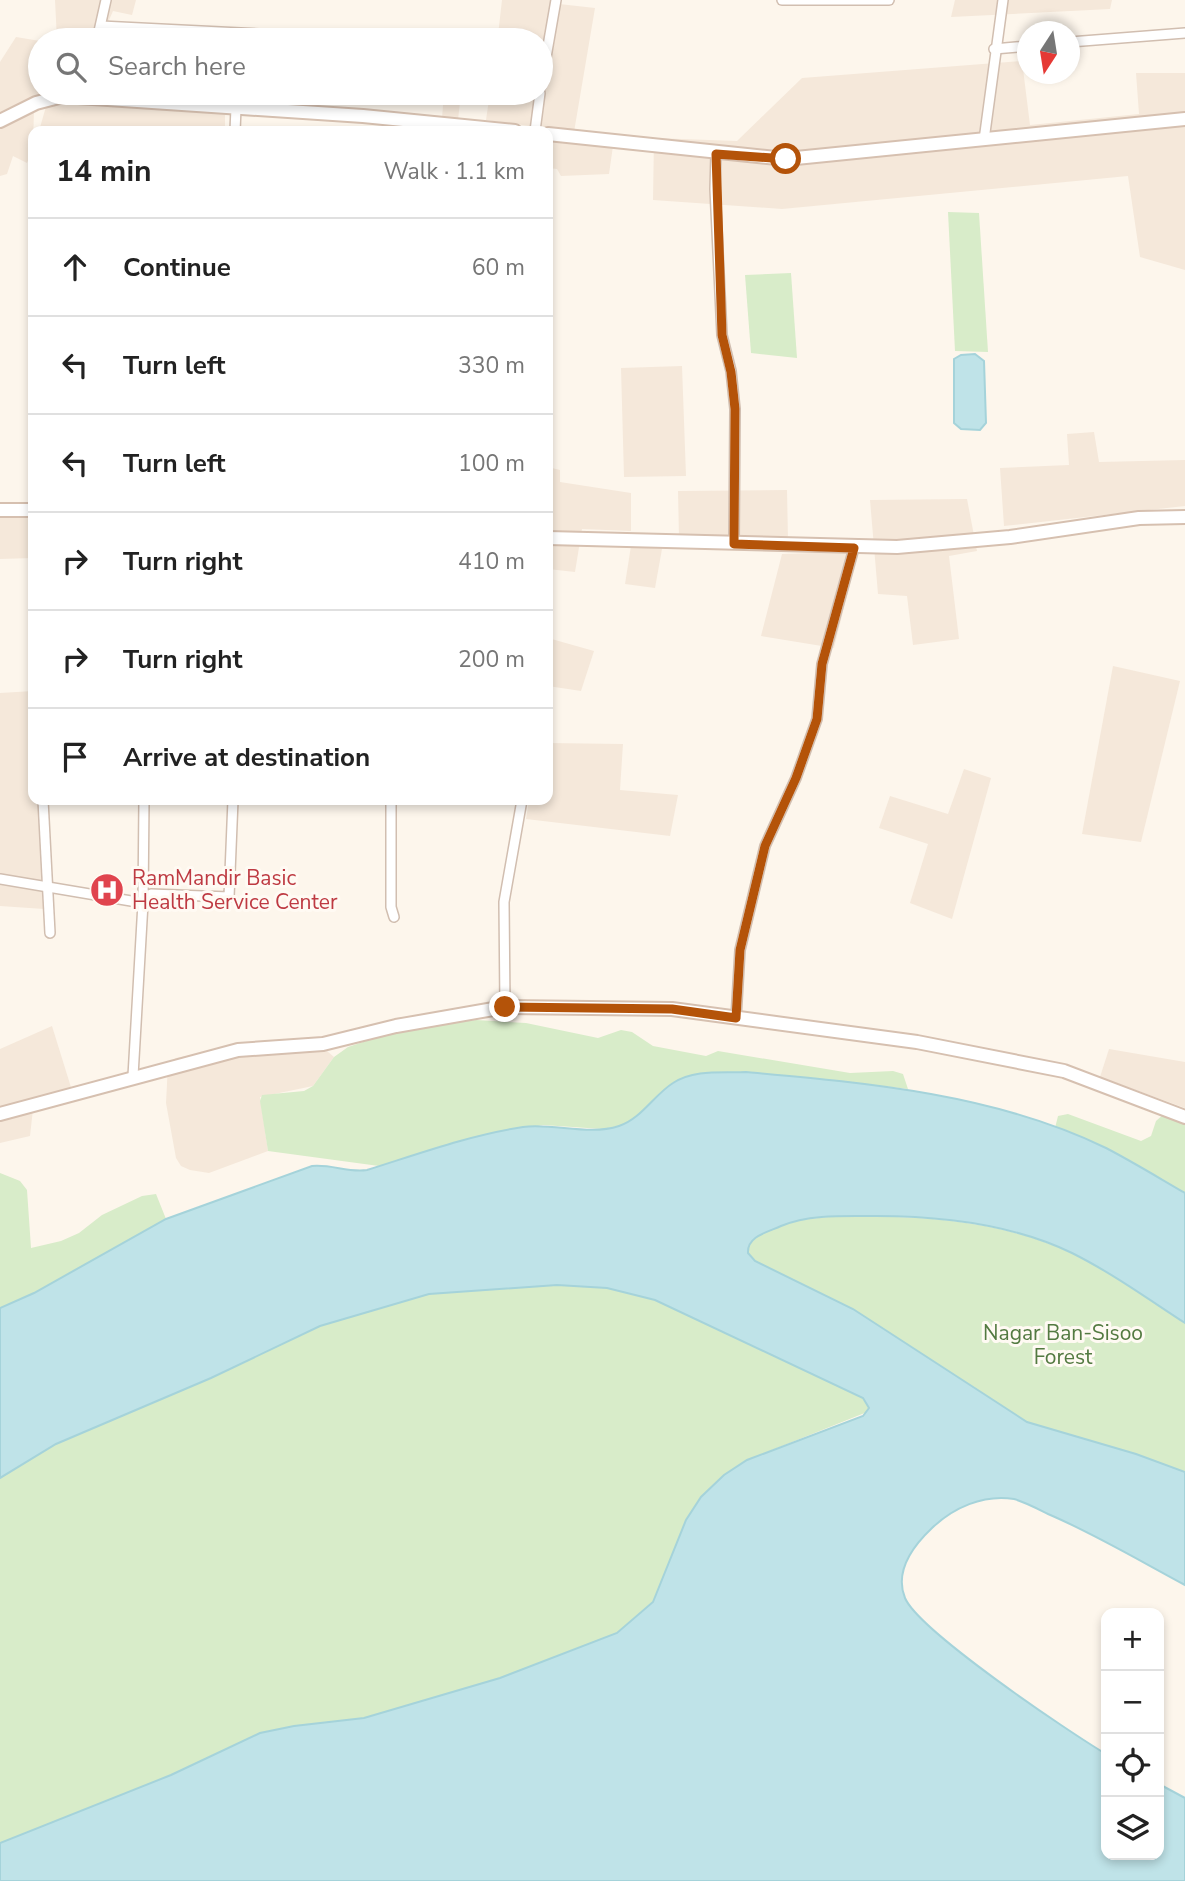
<!DOCTYPE html>
<meta charset="utf-8">
<style>
body{margin:0;font-family:"Nunito Sans",sans-serif;background:#f2f2f2;color:#222}
.controls{position:absolute;right:21px;bottom:21px;display:grid;overflow:hidden;border-radius:14px;box-shadow:0 4px 10px #0003}
.controls button{width:63px;height:63px;display:grid;place-items:center;padding:0;border:0;border-bottom:2px solid #e0e0e0;background:#fff;color:#222;font:35px sans-serif}
.compass{position:absolute;left:1017px;top:21px;width:63px;height:63px;border-radius:50%;background:#fff;box-shadow:0 4px 10px #0003;rotate:192deg}
.stop{position:absolute;width:21px;height:21px;margin:-16px;border:5px solid #b45309;border-radius:50%;background:#fff}
.stop.end{background:#b45309;border-color:#fff;box-shadow:0 2px 7px #0008}
.list{margin:0;padding:0;list-style:none}
h2{display:flex;justify-content:space-between;align-items:center;height:91px;margin:0;padding:0 28px;font-size:30px}
h2 small{font-size:23px;font-weight:400;color:#767676}
.list li{display:grid;grid-template-columns:46px 1fr auto;gap:21px;align-items:center;box-sizing:border-box;height:98px;padding:0 28px;border-top:2px solid #e0e0e0}
.list b{display:block;font-size:26px;white-space:nowrap}
.list em{font-size:23px;font-style:normal;color:#767676}
.icon{flex:none;width:38px;height:38px;fill:none;stroke:currentColor;stroke-width:2;stroke-linecap:round;stroke-linejoin:round}
.map{position:relative;flex:none;width:1185px;height:1881px;overflow:hidden}
.search{position:absolute;background:#fff;box-shadow:0 4px 10px #0003;left:28px;top:28px;width:525px;height:77px;display:flex;align-items:center;gap:18px;box-sizing:border-box;padding:0 24px;border-radius:38px;color:#767676;font-size:26px}
.panel{position:absolute;background:#fff;box-shadow:0 4px 10px #0003;left:28px;top:126px;width:525px;height:679px;border-radius:14px}
.map>svg:first-child{display:block}
.residential{fill:#f5e8da}
.green{fill:#d8ecc9}
.water{fill:#bfe3e8;stroke:#a5d3da;stroke-width:2}
.lines{fill:none;stroke-linecap:round;stroke-linejoin:round}
.street-casing{stroke:#d1beb0;stroke-width:12}
.secondary-casing{stroke:#d6c0b0;stroke-width:16}
.street{stroke:#fff;stroke-width:9}
.secondary{stroke:#fff;stroke-width:12}
.route{stroke:#b45309;stroke-width:9}
.labels{text-anchor:middle;stroke-width:6;stroke-linejoin:round;paint-order:stroke}
.health-label{font-size:21px;fill:#be3a42;stroke:#fffaf3;text-anchor:start}
.park-label{font-size:21px;fill:#537a41;stroke:#fffaf3}
</style>
<div class="map">
<svg width="1185" height="1881" viewBox="0 0 1185 1881">
<rect width="100%" height="100%" fill="#fdf6ec"/>
<g class="residential">
<polygon points="55,0 136,0 132,15 113,11 102,36 144,37 144,40 57,40"/>
<polygon points="502,0 550,0 550,3 595,8 574,132 486,120 490,93 541,93 541,40 502,40 502,36 498,35"/>
<polygon points="955,0 1112,0 1110,9 951,17"/>
<polygon points="16,37 40,41 40,93 54,93 0,116 0,62"/>
<polygon points="1022,61 1030,125 1139,114 1136,73 1185,73 1185,270 1140,257 1128,176 782,209 653,200 654,138 737,141 802,78"/>
<polygon points="444,93 461,93 458,120 442,118"/>
<polygon points="63,101 225,109 225,131 39,131 47,103"/>
<polygon points="34,108 33,148 27,163 13,156 7,174 0,176 0,125"/>
<polygon points="548,139 613,146 609,174 561,176 557,169 548,168"/>
<polygon points="682,366 686,476 624,477 621,368"/>
<polygon points="1094,432 1099,462 1185,460 1185,506 1004,526 1000,468 1069,465 1067,434"/>
<polygon points="548,467 560,470 560,482 631,493 631,531 582,529 575,572 548,569"/>
<polygon points="787,490 788,540 679,537 678,491"/>
<polygon points="967,499 977,551 949,556 959,639 913,645 907,596 878,594 870,500"/>
<polygon points="0,514 33,514 33,558 0,559"/>
<polygon points="631,546 662,549 655,588 625,584"/>
<polygon points="849,552 857,555 834,648 761,636 782,554"/>
<polygon points="548,638 594,651 581,691 548,686"/>
<polygon points="1113,666 1180,681 1141,842 1082,834"/>
<polygon points="33,691 33,800 39,800 44,909 0,906 0,693"/>
<polygon points="548,743 623,744 620,790 678,795 670,836 526,819 529,800 548,800"/>
<polygon points="964,769 991,778 952,919 910,903 928,844 879,828 890,796 948,814"/>
<polygon points="52,1026 74,1097 33,1109 30,1136 0,1143 0,1049"/>
<polygon points="232,1047 318,1050 327,1051 334,1057 313,1086 260,1097 268,1151 209,1173 190,1170 181,1166 176,1158 166,1103 168,1064 176,1058"/>
<polygon points="1109,1049 1185,1062 1185,1108 1100,1077"/>
</g>
<g class="green">
<polygon points="948,212 979,213 988,352 955,351"/>
<polygon points="791,273 797,358 751,353 745,275"/>
<polygon points="476,1020 526,1023 598,1038 621,1030 632,1032 653,1046 706,1056 718,1051 850,1073 893,1071 903,1074 908,1089 821,1079 633,1119 620,1126 602,1129 543,1125 453,1143 379,1166 268,1151 260,1101 262,1095 304,1091 313,1086 334,1057 348,1047 399,1030"/>
<polygon points="1068,1114 1141,1141 1151,1136 1156,1121 1164,1114 1185,1122 1185,1193 1105,1148 1055,1128 1058,1116"/>
<polygon points="0,1173 20,1181 27,1190 31,1248 61,1241 79,1233 102,1215 142,1196 156,1194 166,1219 34,1293 0,1308"/>
<path d="M 840,1216 C 919,1216 998,1219 1071,1253 C 1111,1271 1148,1299 1185,1323 L 1185,1472 L 1136,1454 L 1027,1422 L 853,1309 L 755,1261 L 748,1253 L 747,1245 C 767,1220 811,1219 840,1216 Z"/>
<polygon points="557,1285 607,1288 655,1300 863,1398 869,1408 867,1412 747,1460 669,1567 653,1602 617,1633 500,1678 364,1718 294,1726 260,1733 171,1775 0,1843 0,1478 56,1444 211,1378 320,1326 429,1294"/>
</g>
<g class="water">
<polygon points="975,354 984,361 986,423 980,430 961,429 954,423 954,359 961,355"/>
<path d="M 746,1072 C 867,1083 995,1094 1106,1148 C 1133,1162 1159,1178 1185,1193 L 1185,1323 C 1148,1299 1112,1273 1072,1253 C 1012,1224 942,1216 876,1216 C 846,1216 809,1214 781,1226 C 768,1232 747,1236 748,1253 L 755,1261 L 853,1309 L 1027,1422 L 1136,1454 L 1185,1472 L 1185,1585 C 1140,1561 1095,1534 1048,1514 C 1038,1509 1025,1502 1014,1499 C 983,1494 953,1508 932,1528 C 913,1546 894,1571 905,1598 C 919,1631 1069,1732 1106,1754 L 1106,1855 L 1159,1855 L 1159,1784 L 1185,1798 L 1185,1881 L 0,1881 L 0,1843 L 171,1775 L 260,1733 L 294,1726 L 364,1718 L 500,1678 L 617,1633 L 653,1602 L 686,1520 L 701,1497 L 724,1475 L 747,1460 L 863,1416 L 869,1408 L 863,1398 L 655,1300 L 607,1288 L 557,1285 L 429,1294 L 320,1326 L 211,1378 L 56,1444 L 0,1478 L 0,1308 L 34,1293 L 166,1219 L 312,1166 C 332,1164 348,1173 367,1170 C 418,1154 470,1135 523,1127 C 554,1123 589,1136 619,1126 C 641,1119 654,1095 673,1083 C 694,1069 722,1073 746,1072 Z"/>
</g>
<g class="lines">
<g class="street-casing">
<g id="street">
<polyline points="782,0 889,0"/>
<polyline points="101,26 320,37"/>
<polyline points="97,40 106,0"/>
<polyline points="1070,42 1185,33"/>
<polyline points="994,49 1028,46"/>
<polyline points="541,86 556,0"/>
<polyline points="235,131 236,108"/>
<polyline points="535,131 540,93"/>
<polyline points="984,140 1003,0"/>
<polyline points="716,154 715,189 722,335 731,371 735,409 734,544"/>
<polyline points="43,800 50,933"/>
<polyline points="391,800 391,907 394,917"/>
<polyline points="0,879 143,903 133,1076"/>
<polyline points="143,903 151,894 229,897 233,800"/>
<polyline points="143,903 144,800"/>
<polyline points="505,1007 504,902 522,800"/>
<polyline points="736,1018 740,950 765,846 796,778 817,719 822,664 854,548"/>
</g>
</g>
<g class="secondary-casing">
<g id="secondary">
<polyline points="0,121 36,103 63,96 363,116 515,131"/>
<polyline points="548,134 786,159 1185,119"/>
<polyline points="0,510 33,510"/>
<polyline points="548,538 897,547 1010,537 1139,518 1185,517"/>
<polyline points="0,1114 238,1050 323,1044 396,1026 505,1007 672,1009 917,1042 1064,1071 1185,1117"/>
</g>
</g>
<use href="#street" class="street"/>
<use href="#secondary" class="secondary"/>
</g>
<g class="lines">
<polyline class="route" points="505,1007 672,1009 736,1018 740,950 765,846 796,778 817,719 822,664 854,548 734,544 735,409 731,372 722,335 716,154 786,159"/>
</g>
<defs>
<g id="hospital-disc" transform="scale(1.75)"><circle r="9.5" fill="#e0444e" stroke="#fffaf3"/><path d="M-5-5h3v3.5h4V-5h3V5h-3V1.5h-4V5h-3Z" fill="#fff"/></g>
</defs>
<g fill-rule="evenodd">
<use href="#hospital-disc" x="107" y="890"/>
</g>
<g class="labels">
<g class="health-label">
<text x="132" y="885">RamMandir Basic<tspan x="132" dy="24">Health Service Center</tspan></text>
</g>
<g class="park-label">
<text x="1063" y="1340">Nagar Ban-Sisoo<tspan x="1063" dy="24">Forest</tspan></text>
</g>
</g>
</svg>
<div class="controls">
<button>+</button>
<button>−</button>
<button><svg class="icon" aria-label="locate" viewBox="0 0 24 24"><circle cx="12" cy="12" r="6"/><path d="M12 2v4M12 18v4M2 12h4M18 12h4"/></svg></button>
<button><svg class="icon" aria-label="layers" viewBox="0 0 24 24"><path d="M12 4l9 5-9 5-9-5zM3 14l9 5 9-5"/></svg></button>
</div>
<svg class="compass" viewBox="-18 -18 36 36"><path d="M0-13l5 13h-10z" fill="#e53935"/><path d="M0 13l5-13h-10z" fill="#767676"/></svg>
<div class="stop" style="left:786px;top:159px"></div>
<div class="stop end" style="left:505px;top:1007px"></div>
<div class="search"><svg class="icon" aria-label="search" viewBox="0 0 24 24"><circle cx="10" cy="10" r="6"/><path d="M15 15l6 6"/></svg>Search here</div>
<section class="panel">
<h2>14 min<small>Walk · 1.1 km</small></h2>
<ul class="list">
<li><svg class="icon" aria-label="ahead" viewBox="0 0 24 24"><path d="M12 20V5M6 11l6-6 6 6"/></svg><div><b>Continue</b></div><em>60 m</em></li>
<li><svg class="icon" aria-label="left" viewBox="0 0 24 24"><path d="M17 20v-9H6M10 6l-5 5 5 5"/></svg><div><b>Turn left</b></div><em>330 m</em></li>
<li><svg class="icon" aria-label="left" viewBox="0 0 24 24"><path d="M17 20v-9H6M10 6l-5 5 5 5"/></svg><div><b>Turn left</b></div><em>100 m</em></li>
<li><svg class="icon" aria-label="right" viewBox="0 0 24 24"><path d="M7 20v-9h11M14 6l5 5-5 5"/></svg><div><b>Turn right</b></div><em>410 m</em></li>
<li><svg class="icon" aria-label="right" viewBox="0 0 24 24"><path d="M7 20v-9h11M14 6l5 5-5 5"/></svg><div><b>Turn right</b></div><em>200 m</em></li>
<li><svg class="icon" aria-label="arrive" viewBox="0 0 24 24"><path d="M6 21V4h12l-3 4 3 4H6"/></svg><div><b>Arrive at destination</b></div></li>
</ul>
</section>
</div>
